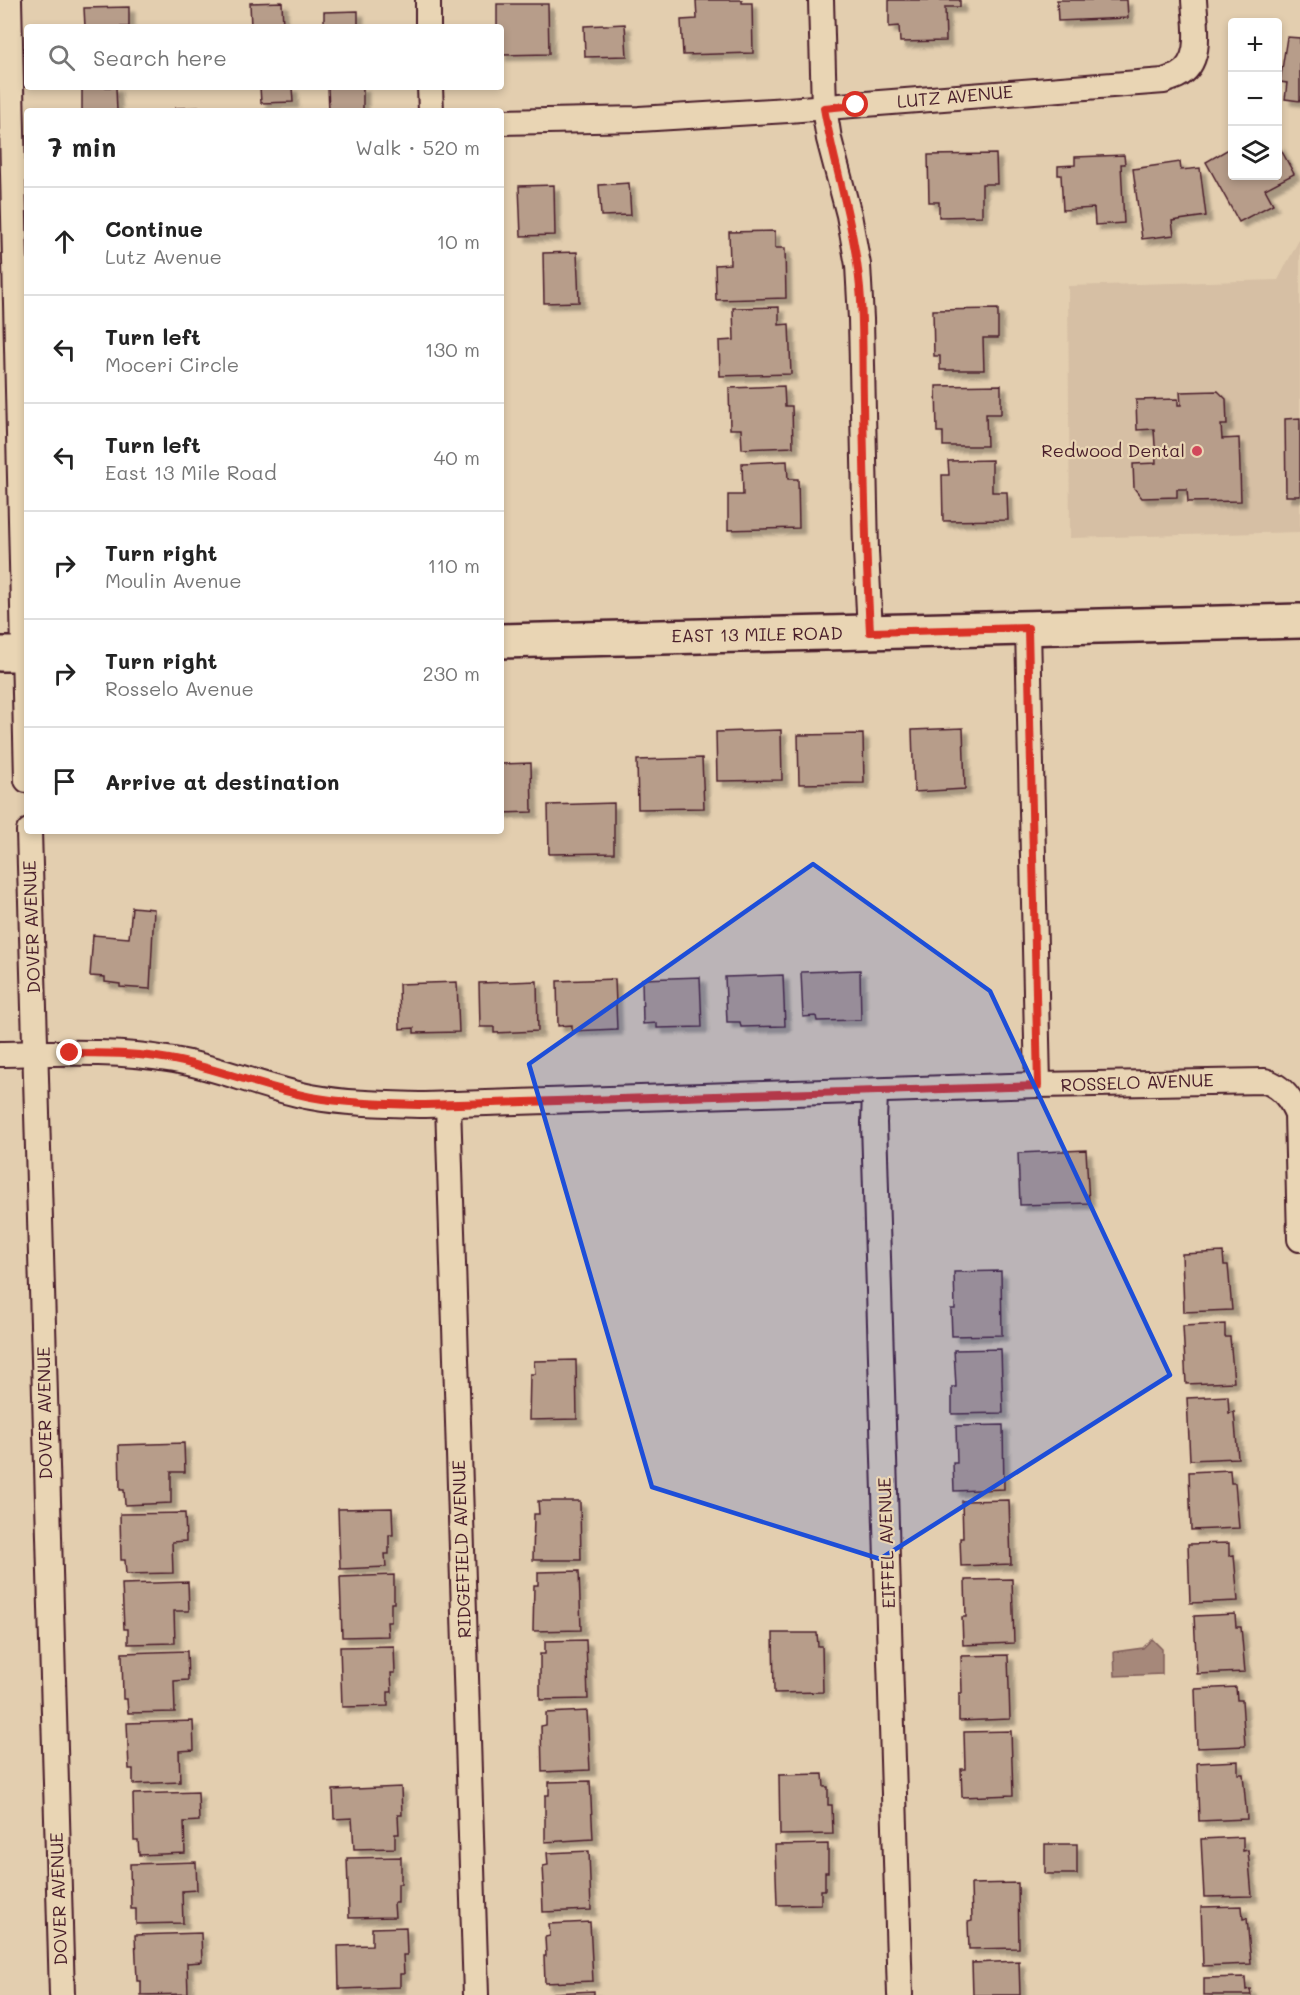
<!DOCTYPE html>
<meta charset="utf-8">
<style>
body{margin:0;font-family:Mali,sans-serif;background:#f2f2f2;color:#222}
.controls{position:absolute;right:18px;top:18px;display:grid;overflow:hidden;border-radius:6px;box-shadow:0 3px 9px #0003}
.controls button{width:54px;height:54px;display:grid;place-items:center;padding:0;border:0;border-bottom:2px solid #e0e0e0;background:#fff;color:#222;font:30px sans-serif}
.stop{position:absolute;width:18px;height:18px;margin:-14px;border:4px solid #d93025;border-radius:50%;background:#fff}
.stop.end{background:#d93025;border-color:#fff;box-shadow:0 2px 6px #0008}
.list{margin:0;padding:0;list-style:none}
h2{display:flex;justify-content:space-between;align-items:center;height:78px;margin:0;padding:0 24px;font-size:26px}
h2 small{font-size:20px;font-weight:400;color:#767676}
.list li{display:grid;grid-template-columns:39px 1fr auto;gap:18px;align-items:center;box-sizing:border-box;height:108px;padding:0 24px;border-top:2px solid #e0e0e0}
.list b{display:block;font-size:22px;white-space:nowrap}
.list p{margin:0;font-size:20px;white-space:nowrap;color:#767676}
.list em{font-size:20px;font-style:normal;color:#767676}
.icon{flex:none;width:33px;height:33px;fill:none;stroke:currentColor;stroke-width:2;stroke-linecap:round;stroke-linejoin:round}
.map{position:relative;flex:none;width:1300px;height:1995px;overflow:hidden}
.search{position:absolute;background:#fff;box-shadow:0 3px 9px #0003;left:24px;top:24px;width:480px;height:66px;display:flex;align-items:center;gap:15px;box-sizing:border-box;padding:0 21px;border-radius:6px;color:#767676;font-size:22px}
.panel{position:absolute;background:#fff;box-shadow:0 3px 9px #0003;left:24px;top:108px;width:480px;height:726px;border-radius:6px}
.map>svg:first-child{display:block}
.built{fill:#d6bfa4}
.water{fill:#a6887a;stroke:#815e5a;stroke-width:1.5}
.building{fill:#b79d8a;stroke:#4a1f2b;stroke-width:1.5;filter:url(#shadow)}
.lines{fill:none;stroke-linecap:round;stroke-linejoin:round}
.minor-casing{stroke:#4a1f2b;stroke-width:28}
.secondary-casing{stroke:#4a1f2b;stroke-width:38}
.minor{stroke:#e9d5b4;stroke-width:24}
.secondary{stroke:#e9d5b4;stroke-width:33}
.route{stroke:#d93025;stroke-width:8}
.marked{fill:#1d4ed8;fill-opacity:0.2;stroke:#1d4ed8;stroke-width:4.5;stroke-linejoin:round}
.poi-dot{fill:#d1495b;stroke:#e9d5b4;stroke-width:2}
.labels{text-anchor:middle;stroke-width:4.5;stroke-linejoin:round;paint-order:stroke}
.street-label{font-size:18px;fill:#4a1f2b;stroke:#e9d5b4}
.poi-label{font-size:18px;fill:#4a1f2b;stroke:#e9d5b4;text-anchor:end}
</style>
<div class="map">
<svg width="1300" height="1995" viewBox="0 0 1300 1995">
<defs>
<filter id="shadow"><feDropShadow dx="5.5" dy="5.5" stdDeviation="1.5" flood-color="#0004"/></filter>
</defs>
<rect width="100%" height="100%" fill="#e3ceaf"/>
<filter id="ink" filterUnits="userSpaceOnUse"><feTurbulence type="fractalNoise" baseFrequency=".0167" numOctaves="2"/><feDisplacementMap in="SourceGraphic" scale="12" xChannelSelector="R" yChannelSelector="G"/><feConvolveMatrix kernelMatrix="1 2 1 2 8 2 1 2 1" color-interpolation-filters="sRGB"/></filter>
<g filter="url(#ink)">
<polygon class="built" points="1300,238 1300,532 1070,538 1068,286 1278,280"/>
<polygon class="water" points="1152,1639 1162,1649 1162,1674 1115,1676 1114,1652 1143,1648"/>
<g class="building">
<polygon points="696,0 742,0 742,3 752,3 753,53 683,55 681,20 697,19"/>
<polygon points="889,0 960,0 960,7 945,7 946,41 900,42 899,26 889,27"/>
<polygon points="1057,0 1127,0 1128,18 1058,21"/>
<polygon points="282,2 283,27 251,27 250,3"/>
<polygon points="497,4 548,4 549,54 501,55 501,27 497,27"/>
<polygon points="129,7 129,27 85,27 84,8"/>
<polygon points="358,11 358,27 324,27 324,12"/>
<polygon points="625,24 627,56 585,57 584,26"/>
<polygon points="1287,37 1300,38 1300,101 1285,99 1287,83 1280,82"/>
<polygon points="82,87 116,87 117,111 82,111"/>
<polygon points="260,87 292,87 293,102 261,103"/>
<polygon points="328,87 363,87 363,111 329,111"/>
<polygon points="209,107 209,111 177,111 176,108"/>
<polygon points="1278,144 1294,174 1265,189 1273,204 1239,222 1206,162 1232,147 1232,176 1278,176"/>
<polygon points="996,154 997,184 982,184 982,216 939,217 939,202 929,202 928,155"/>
<polygon points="1124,155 1125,164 1121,164 1124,223 1095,225 1094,208 1063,210 1061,175 1058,175 1058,166 1075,165 1075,157"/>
<polygon points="1180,162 1181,170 1200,168 1206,216 1172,221 1174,235 1142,239 1133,169"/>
<polygon points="629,183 631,215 601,216 599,185"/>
<polygon points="554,185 555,235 521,236 519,186"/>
<polygon points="775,231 775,248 785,248 786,298 716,300 715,265 730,264 729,232"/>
<polygon points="577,252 579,302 544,303 543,253"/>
<polygon points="779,307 779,325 789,324 791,374 720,376 719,341 734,340 733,308"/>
<polygon points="998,309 998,338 983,338 984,370 940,370 940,356 934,356 933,310"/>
<polygon points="1001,385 1001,414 986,414 987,446 943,446 943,432 937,432 936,386"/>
<polygon points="784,386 785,406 792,406 793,447 742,449 741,429 730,429 729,388"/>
<polygon points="1218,391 1226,399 1227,425 1221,425 1222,439 1239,438 1241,501 1188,502 1187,489 1177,489 1177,497 1142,498 1134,488 1133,464 1156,463 1154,429 1137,430 1136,400 1178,399 1178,405 1181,405 1180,392"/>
<polygon points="1300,418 1300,496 1286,496 1285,419"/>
<polygon points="992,460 992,492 1007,492 1008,520 943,521 942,475 949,475 948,461"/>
<polygon points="787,461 788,479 798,479 799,528 728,530 728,495 743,495 742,463"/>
<polygon points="963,728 965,789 914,792 912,730"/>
<polygon points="781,730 782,780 717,781 716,732"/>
<polygon points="863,734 864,783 799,784 798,735"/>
<polygon points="702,758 704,808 638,809 637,760"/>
<polygon points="531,763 532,812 501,813 501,764"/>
<polygon points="614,803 614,853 549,854 548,805"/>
<polygon points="132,907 154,909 150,989 120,987 120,984 105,982 105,977 90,976 93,935 129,938"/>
<polygon points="860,970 861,1020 817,1021 816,1016 803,1017 801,972"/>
<polygon points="783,975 785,1026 741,1027 740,1022 727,1022 725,977"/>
<polygon points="700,977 702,1027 657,1028 657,1023 643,1024 642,979"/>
<polygon points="615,979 617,1029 572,1031 572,1025 558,1026 557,981"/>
<polygon points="537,981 538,1031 494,1033 494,1027 480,1027 479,983"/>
<polygon points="457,982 459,1032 414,1033 414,1028 400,1029 399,984"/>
<polygon points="1086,1150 1089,1203 1020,1205 1018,1153"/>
<polygon points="1223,1252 1224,1265 1228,1265 1232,1310 1184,1312 1182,1254"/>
<polygon points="1001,1271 1002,1335 952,1336 951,1309 955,1309 954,1272"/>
<polygon points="1225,1324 1225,1337 1230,1337 1234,1382 1186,1384 1183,1326"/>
<polygon points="1001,1349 1003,1413 952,1414 952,1387 956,1387 954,1350"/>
<polygon points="576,1360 577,1419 529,1420 530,1374 535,1374 534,1361"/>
<polygon points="1228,1396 1229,1413 1234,1412 1238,1458 1190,1460 1187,1398"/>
<polygon points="1003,1425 1004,1489 954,1491 953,1463 957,1463 956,1426"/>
<polygon points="184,1443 185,1472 171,1472 171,1503 125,1505 124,1490 120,1490 119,1445"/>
<polygon points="1230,1470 1231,1483 1235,1483 1239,1528 1191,1530 1189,1472"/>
<polygon points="1009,1500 1011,1564 961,1566 960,1538 963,1538 962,1501"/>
<polygon points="538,1501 580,1501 581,1560 533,1560 534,1514 539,1514"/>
<polygon points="392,1508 393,1535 389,1535 389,1554 385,1554 386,1567 340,1569 338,1509"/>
<polygon points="185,1513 186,1541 172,1542 173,1573 126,1574 125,1560 121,1560 120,1514"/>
<polygon points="1229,1543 1229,1556 1234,1555 1238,1601 1190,1603 1188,1544"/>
<polygon points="579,1571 581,1630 533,1631 534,1585 538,1585 538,1572"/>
<polygon points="394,1575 394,1603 391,1603 391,1622 387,1622 388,1636 342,1637 340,1577"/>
<polygon points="1012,1579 1014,1643 963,1645 962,1617 966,1617 965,1580"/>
<polygon points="188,1582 189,1611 174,1611 175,1643 128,1644 128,1629 124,1629 122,1584"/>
<polygon points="1235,1614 1236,1627 1241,1627 1245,1672 1197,1674 1194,1616"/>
<polygon points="773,1633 817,1633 818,1646 822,1646 823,1692 774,1693"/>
<polygon points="586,1640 588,1699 540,1700 540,1654 545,1654 545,1641"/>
<polygon points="394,1646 395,1673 391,1673 392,1692 388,1692 388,1706 342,1707 340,1647"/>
<polygon points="187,1651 188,1680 174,1681 175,1712 128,1713 127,1699 123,1699 122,1653"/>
<polygon points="1008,1655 1010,1719 959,1721 959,1693 962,1693 961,1656"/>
<polygon points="1236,1687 1237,1700 1242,1700 1245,1746 1197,1748 1195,1689"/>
<polygon points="587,1711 590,1770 542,1772 541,1726 546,1725 546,1713"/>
<polygon points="193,1721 194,1750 179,1751 180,1782 133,1784 133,1769 129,1769 127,1723"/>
<polygon points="1011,1731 1013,1795 962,1797 961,1769 965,1769 964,1732"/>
<polygon points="1238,1761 1238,1774 1243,1774 1247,1819 1199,1821 1197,1763"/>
<polygon points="823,1774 824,1787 828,1787 828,1805 832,1805 833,1834 780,1835 779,1775"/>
<polygon points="590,1781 593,1839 545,1842 545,1795 549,1795 549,1782"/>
<polygon points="401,1787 402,1815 398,1815 399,1834 395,1834 395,1848 354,1849 352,1818 334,1819 333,1790"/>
<polygon points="198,1792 199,1821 184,1822 185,1853 139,1855 138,1840 134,1840 133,1794"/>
<polygon points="1243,1837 1243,1851 1248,1850 1252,1896 1204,1897 1201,1839"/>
<polygon points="828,1844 828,1872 825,1872 825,1890 821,1890 821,1904 777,1905 775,1845"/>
<rect x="1045" y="1844" width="32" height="30"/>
<polygon points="589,1851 591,1910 543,1912 542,1884 544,1884 543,1866 548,1865 547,1853"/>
<polygon points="401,1857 401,1884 398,1884 398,1903 394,1903 395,1917 349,1918 347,1858"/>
<polygon points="196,1862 197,1890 182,1891 183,1923 136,1924 136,1909 131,1909 130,1864"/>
<polygon points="1018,1883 1019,1948 969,1949 968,1922 972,1921 971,1884"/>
<polygon points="1242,1906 1243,1919 1247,1918 1251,1964 1203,1966 1201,1907"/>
<polygon points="590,1922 593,1981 545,1983 544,1956 546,1956 545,1937 550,1936 549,1924"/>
<polygon points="406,1927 407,1955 403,1955 404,1974 400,1974 400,1987 339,1989 338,1946 372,1945 372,1928"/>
<polygon points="201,1933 202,1962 187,1963 188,1994 141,1995 141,1981 137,1981 135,1935"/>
<polygon points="1019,1961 1020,1995 973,1995 972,1963"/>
<polygon points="1245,1977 1246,1990 1250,1989 1251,1995 1204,1995 1204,1978"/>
<polygon points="594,1991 594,1995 553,1995 553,1993"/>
</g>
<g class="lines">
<g class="minor-casing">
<g id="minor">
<polyline points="9,0 27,780"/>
<polyline points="428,0 428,27"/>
<polyline points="821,0 824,108 829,139 849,215 858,265 861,319 866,551 870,632"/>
<polyline points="430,87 431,111"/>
<path d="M 501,122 L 639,119 L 788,110 L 1164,81 C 1168,79 1173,78 1177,76 C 1204,63 1195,23 1194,0"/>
<polyline points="1028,628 1038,1085"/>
<polyline points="29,831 62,1995"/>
<path d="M 0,1054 C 58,1053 116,1050 174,1060 C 221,1068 264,1088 311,1097 C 349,1104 387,1104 425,1105 L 1038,1085 L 1265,1081 C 1281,1086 1291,1099 1297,1114 L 1300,1239"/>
<polyline points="875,1091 874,1123 900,1995"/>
<polyline points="448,1104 476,1995"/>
</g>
</g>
<g class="secondary-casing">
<g id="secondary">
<polyline points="501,641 1300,621"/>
<polyline points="0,654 27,654"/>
</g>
</g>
<use href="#minor" class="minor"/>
<use href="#secondary" class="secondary"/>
</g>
</g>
<g class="lines" filter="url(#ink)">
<path class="route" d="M 70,1053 C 106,1053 143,1053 179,1061 C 224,1071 266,1088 311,1097 C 349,1104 387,1104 425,1105 L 1038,1086 L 1028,628 L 870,632 C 866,555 864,478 863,400 C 862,355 864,308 857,263 C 850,211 833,160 824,108 L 856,105"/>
</g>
<path class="marked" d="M 813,864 L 990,991 L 1170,1375 L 880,1559 L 652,1487 L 529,1064 Z"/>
<circle class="poi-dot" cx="1197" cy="451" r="6"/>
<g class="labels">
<g class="street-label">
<text transform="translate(955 97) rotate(-5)" y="6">LUTZ AVENUE</text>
<text transform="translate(757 635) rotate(-1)" y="6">EAST 13 MILE ROAD</text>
<text transform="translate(32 927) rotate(-92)" y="6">DOVER AVENUE</text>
<text transform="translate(1137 1083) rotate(-2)" y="6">ROSSELO AVENUE</text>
<text transform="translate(45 1413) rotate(-91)" y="6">DOVER AVENUE</text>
<text transform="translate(887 1543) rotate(-92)" y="6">EIFFEL AVENUE</text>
<text transform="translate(462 1549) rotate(-92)" y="6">RIDGEFIELD AVENUE</text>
<text transform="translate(59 1899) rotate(-92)" y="6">DOVER AVENUE</text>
</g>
<g class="poi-label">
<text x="1185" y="457">Redwood Dental</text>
</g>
</g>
</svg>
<div class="controls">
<button>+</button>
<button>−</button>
<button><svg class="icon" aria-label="layers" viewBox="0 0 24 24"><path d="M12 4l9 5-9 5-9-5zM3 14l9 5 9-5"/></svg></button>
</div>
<div class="stop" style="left:856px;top:105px"></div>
<div class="stop end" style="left:70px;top:1053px"></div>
<div class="search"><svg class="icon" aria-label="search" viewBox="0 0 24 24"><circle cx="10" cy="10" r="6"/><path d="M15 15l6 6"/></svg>Search here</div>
<section class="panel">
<h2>7 min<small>Walk · 520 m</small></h2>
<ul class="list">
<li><svg class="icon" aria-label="ahead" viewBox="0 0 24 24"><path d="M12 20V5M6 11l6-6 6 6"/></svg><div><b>Continue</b><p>Lutz Avenue</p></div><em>10 m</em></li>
<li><svg class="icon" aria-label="left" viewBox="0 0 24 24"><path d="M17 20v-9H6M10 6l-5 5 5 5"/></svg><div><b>Turn left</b><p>Moceri Circle</p></div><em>130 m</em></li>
<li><svg class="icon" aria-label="left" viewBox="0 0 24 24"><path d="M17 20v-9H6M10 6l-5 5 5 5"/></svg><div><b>Turn left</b><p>East 13 Mile Road</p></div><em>40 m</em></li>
<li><svg class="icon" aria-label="right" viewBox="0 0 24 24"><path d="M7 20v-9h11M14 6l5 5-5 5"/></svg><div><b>Turn right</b><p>Moulin Avenue</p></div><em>110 m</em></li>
<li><svg class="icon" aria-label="right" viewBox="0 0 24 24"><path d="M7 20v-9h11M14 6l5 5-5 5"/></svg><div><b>Turn right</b><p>Rosselo Avenue</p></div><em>230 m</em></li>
<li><svg class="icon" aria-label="arrive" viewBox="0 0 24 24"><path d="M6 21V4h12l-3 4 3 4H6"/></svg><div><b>Arrive at destination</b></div></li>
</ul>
</section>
</div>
